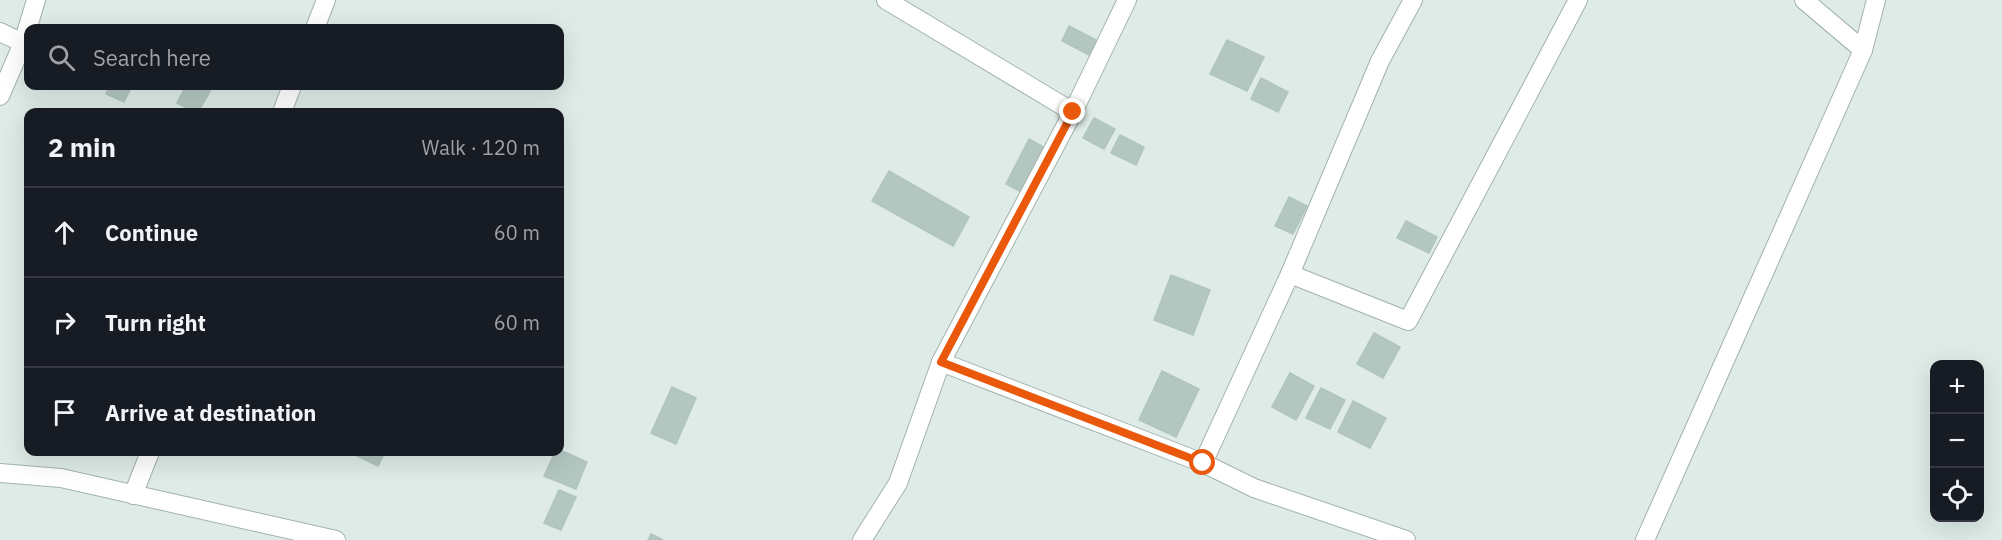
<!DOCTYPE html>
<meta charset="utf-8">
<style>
body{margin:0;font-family:"IBM Plex Sans",sans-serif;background:#242831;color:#f1f3f6}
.controls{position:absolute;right:18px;bottom:18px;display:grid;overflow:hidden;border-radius:12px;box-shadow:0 6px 24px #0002}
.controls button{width:54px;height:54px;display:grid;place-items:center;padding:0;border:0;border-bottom:2px solid #363941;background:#171b24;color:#f1f3f6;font:30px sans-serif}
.stop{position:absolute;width:18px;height:18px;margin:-14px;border:4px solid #ea580c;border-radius:50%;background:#fff}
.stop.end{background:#ea580c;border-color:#fff;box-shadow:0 2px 6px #0008}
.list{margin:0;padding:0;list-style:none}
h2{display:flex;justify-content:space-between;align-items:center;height:78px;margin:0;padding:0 24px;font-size:26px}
h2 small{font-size:20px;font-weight:400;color:#9ea1a6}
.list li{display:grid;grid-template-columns:39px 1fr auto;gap:18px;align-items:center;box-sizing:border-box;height:90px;padding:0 24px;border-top:2px solid #363941}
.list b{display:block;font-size:22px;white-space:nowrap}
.list em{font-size:20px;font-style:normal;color:#9ea1a6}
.icon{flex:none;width:33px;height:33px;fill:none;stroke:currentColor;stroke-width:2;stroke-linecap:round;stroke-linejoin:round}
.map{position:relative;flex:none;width:2002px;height:540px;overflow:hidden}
.search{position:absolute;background:#171b24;box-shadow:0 6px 24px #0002;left:24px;top:24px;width:540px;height:66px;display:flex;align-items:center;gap:15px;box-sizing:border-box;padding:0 21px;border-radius:12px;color:#9ea1a6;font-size:22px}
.panel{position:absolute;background:#171b24;box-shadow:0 6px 24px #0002;left:24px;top:108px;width:540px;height:348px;border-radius:12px}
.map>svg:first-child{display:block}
.building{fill:#b3c6c0;stroke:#b0c5bf;stroke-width:1.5}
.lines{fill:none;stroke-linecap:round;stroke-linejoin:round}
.minor-casing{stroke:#a1b3af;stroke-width:20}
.minor{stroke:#fff;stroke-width:18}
.route{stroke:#ea580c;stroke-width:8}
</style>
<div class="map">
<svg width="2002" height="540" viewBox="0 0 2002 540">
<rect width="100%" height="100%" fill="#deebe7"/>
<g class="building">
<polygon points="1069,26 1098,41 1091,56 1062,41"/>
<polygon points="1227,40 1264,57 1247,91 1210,74"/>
<polygon points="1261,78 1288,92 1278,112 1251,99"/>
<polygon points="110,86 132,86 124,102 106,94"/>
<polygon points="186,86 213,86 198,112 194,112 177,103"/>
<polygon points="1094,118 1115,129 1104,149 1083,138"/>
<polygon points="1120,135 1144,147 1136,165 1111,153"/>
<polygon points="1029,139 1049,150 1025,194 1006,184"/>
<polygon points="889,171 969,217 953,246 872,201"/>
<polygon points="1289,197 1307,206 1293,234 1275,226"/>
<polygon points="1406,221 1437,237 1429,253 1397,238"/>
<polygon points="1171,275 1210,290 1193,335 1154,320"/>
<polygon points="1374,333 1400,347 1383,378 1357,364"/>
<polygon points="1162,371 1199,389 1176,437 1139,420"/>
<polygon points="1290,373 1314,386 1296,420 1272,407"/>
<polygon points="672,387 696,398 676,444 651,433"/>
<polygon points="1321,388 1345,400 1330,429 1306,418"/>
<polygon points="1353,401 1386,418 1370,448 1338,432"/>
<polygon points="560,450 587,462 576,489 544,476 555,452"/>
<polygon points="349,452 385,452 378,466"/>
<polygon points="559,490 576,497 561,530 544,523"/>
<polygon points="651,534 663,540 648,540"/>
</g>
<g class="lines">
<g class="minor-casing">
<g id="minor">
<polyline points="886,0 1073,112"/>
<polyline points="315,28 326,0"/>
<polyline points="0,32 23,43 0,96"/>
<polyline points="23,43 36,0"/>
<polyline points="1863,50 1876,0"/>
<polyline points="282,112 292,86"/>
<polyline points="1290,274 1408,321 1578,0"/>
<polyline points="941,362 1073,112 1127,0"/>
<polyline points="1203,463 1290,274 1380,61 1413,0"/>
<polyline points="0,473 61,478 336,540"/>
<polyline points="133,495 150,452"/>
<polyline points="862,540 898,483 941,362 1203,463 1254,488 1406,540"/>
<polyline points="1645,540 1863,50 1804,0"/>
</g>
</g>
<use href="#minor" class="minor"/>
</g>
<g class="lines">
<polyline class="route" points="1073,112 941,362 1203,463"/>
</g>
</svg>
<div class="controls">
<button>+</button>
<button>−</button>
<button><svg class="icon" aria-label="locate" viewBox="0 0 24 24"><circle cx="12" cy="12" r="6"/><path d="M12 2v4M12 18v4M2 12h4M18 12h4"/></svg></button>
</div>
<div class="stop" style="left:1203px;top:463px"></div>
<div class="stop end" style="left:1073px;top:112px"></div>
<div class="search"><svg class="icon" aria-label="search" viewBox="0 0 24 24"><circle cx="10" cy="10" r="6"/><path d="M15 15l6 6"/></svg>Search here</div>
<section class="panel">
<h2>2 min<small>Walk · 120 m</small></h2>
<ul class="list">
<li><svg class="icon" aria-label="ahead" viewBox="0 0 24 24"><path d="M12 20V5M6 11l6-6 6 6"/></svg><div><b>Continue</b></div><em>60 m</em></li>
<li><svg class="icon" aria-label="right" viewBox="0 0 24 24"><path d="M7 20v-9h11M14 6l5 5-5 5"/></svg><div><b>Turn right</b></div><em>60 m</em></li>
<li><svg class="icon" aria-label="arrive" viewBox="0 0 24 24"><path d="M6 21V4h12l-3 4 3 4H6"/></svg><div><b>Arrive at destination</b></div></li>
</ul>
</section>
</div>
